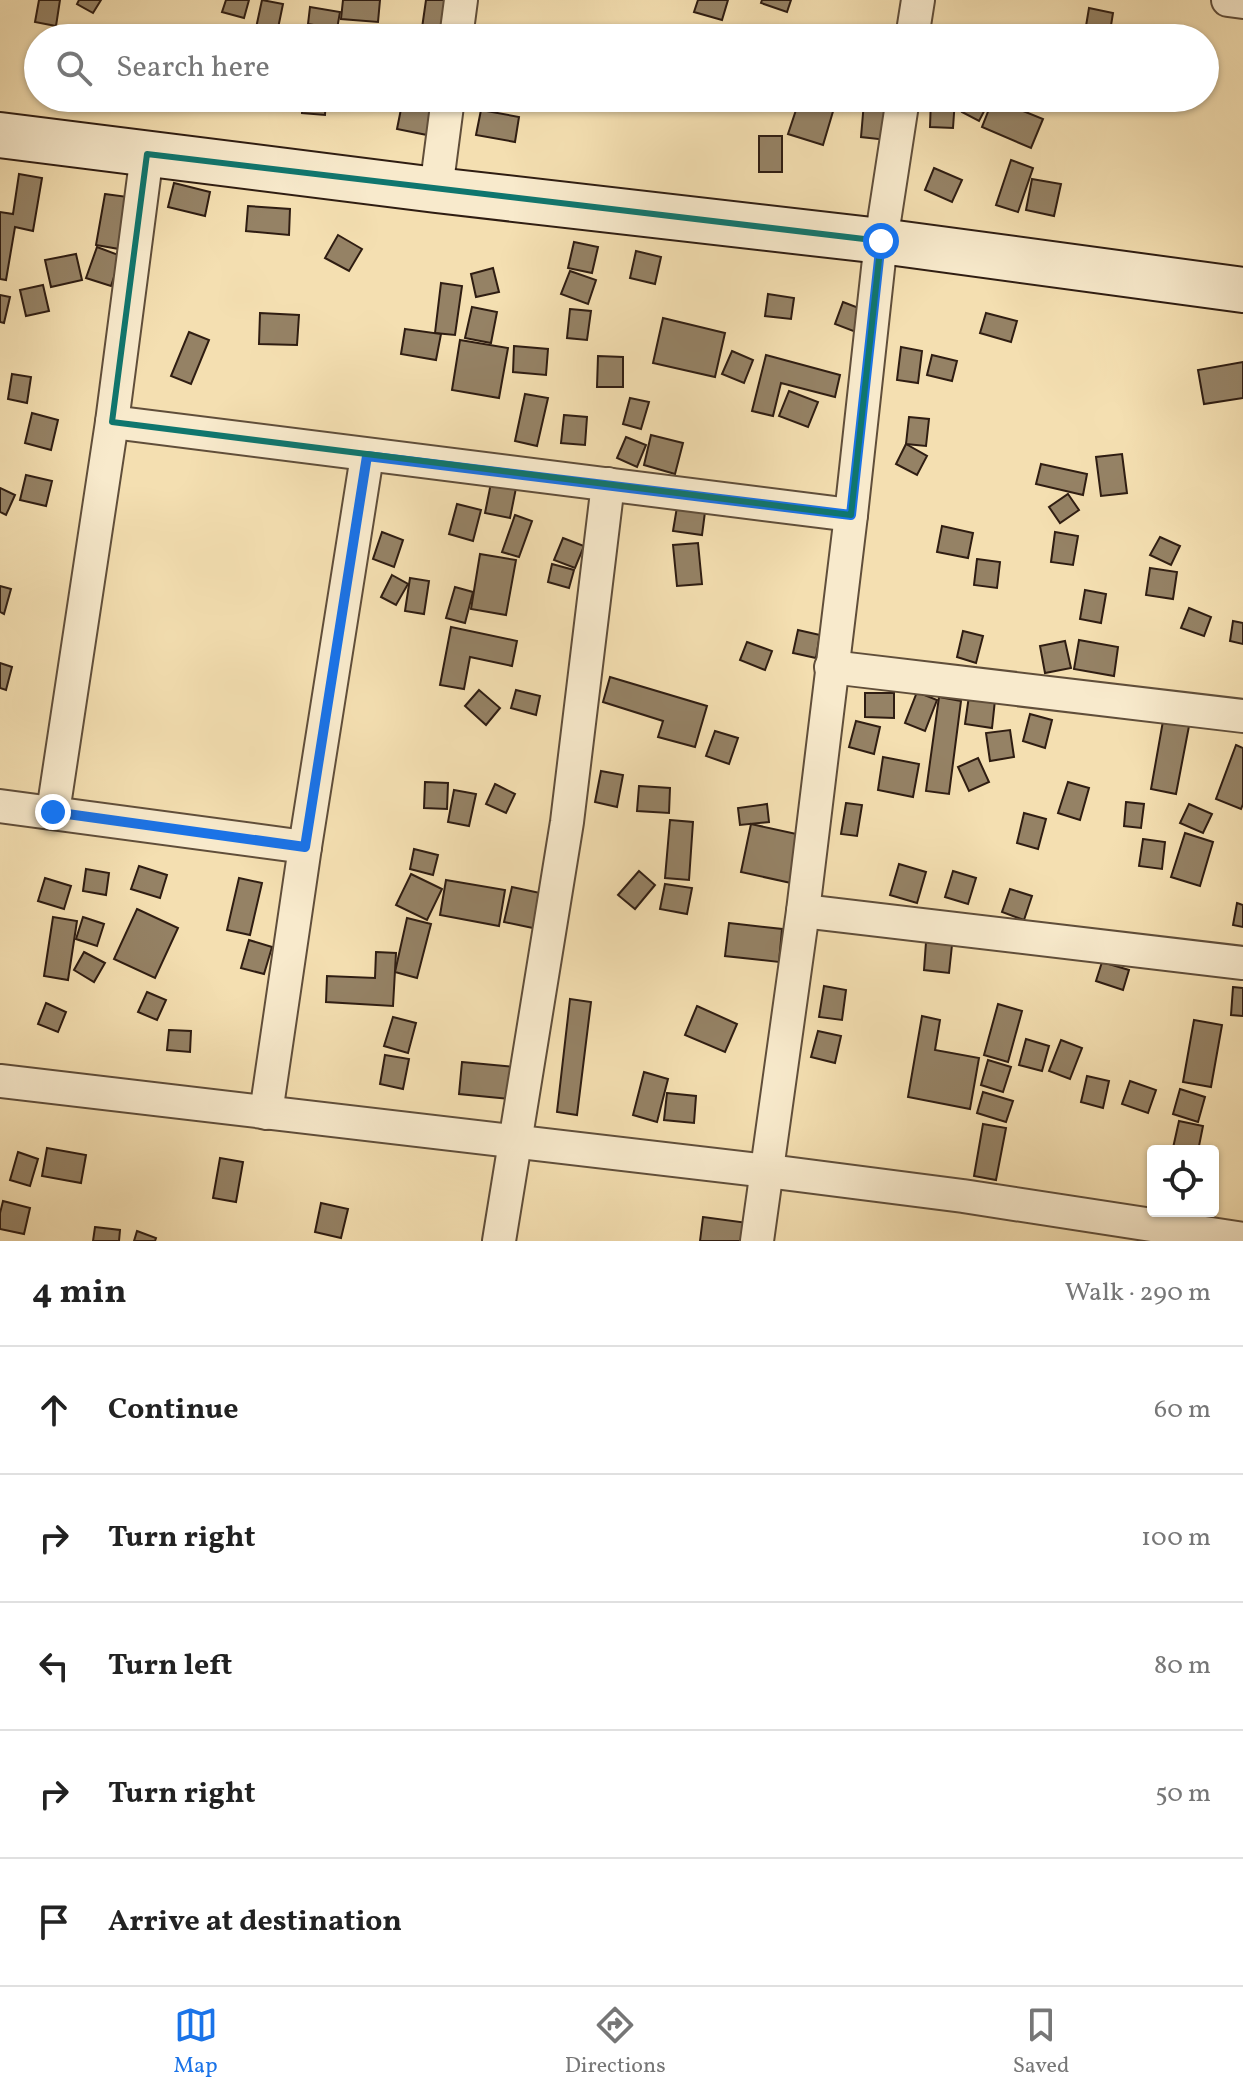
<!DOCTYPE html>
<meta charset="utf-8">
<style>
body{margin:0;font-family:Vollkorn,serif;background:#f2f2f2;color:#222}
.controls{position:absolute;right:24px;bottom:24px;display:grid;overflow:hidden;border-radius:8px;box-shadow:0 2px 6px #0004}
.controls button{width:72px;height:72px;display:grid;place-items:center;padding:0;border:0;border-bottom:2px solid #e0e0e0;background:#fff;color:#222;font:40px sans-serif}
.stop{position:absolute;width:24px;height:24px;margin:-18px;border:6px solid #1a73e8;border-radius:50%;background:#fff}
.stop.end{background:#1a73e8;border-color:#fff;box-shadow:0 2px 8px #0008}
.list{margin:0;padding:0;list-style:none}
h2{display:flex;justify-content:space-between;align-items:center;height:104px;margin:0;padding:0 32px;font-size:34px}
h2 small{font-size:26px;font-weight:400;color:#767676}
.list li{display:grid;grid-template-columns:52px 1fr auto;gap:24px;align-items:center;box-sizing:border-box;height:128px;padding:0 32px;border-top:2px solid #e0e0e0}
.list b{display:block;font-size:30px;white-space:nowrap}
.list em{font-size:26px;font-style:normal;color:#767676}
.icon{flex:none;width:44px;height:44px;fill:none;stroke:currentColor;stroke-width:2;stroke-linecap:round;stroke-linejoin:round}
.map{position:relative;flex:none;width:1243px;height:1241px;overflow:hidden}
.search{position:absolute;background:#fff;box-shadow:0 2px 6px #0004;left:24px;right:24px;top:24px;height:88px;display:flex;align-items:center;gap:20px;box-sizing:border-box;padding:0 28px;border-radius:44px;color:#767676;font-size:30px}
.sheet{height:744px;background:#fff}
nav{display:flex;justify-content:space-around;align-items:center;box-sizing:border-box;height:112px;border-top:2px solid #e0e0e0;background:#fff;font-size:22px;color:#767676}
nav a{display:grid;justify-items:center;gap:4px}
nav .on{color:#1a73e8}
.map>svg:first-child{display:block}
.building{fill:#958265;stroke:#2f1d12;stroke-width:2}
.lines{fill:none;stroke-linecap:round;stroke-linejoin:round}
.street-casing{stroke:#604e3a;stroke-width:36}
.secondary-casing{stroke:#2f1d12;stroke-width:48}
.street{stroke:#f8eacc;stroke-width:32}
.secondary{stroke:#f8eacc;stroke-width:44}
.route{stroke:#1a73e8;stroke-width:10}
.marked{fill:none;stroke:#0f766e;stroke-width:6;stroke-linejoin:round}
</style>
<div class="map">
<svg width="1243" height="1241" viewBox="0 0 1243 1241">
<rect width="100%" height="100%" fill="#f4dfb1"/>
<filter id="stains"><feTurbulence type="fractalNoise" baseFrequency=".0025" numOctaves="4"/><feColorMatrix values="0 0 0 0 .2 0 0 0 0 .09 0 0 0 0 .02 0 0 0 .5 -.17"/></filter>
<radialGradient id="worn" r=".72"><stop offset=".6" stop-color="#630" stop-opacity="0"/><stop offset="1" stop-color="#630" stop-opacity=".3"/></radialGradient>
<g class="building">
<polygon points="39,0 60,0 56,26 35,22"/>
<polygon points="79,0 101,0 93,13 77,4"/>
<polygon points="226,0 249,0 244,18 222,12"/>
<polygon points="262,0 283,4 277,33 256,28"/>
<polygon points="343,0 380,0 378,22 341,19"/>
<polygon points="426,0 450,0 446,31 422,28"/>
<polygon points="698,0 728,0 722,20 694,12"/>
<polygon points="762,0 791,0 787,12 761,3"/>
<polygon points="310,7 340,12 337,29 308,24"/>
<polygon points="1089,8 1113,13 1109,38 1084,38"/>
<polygon points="1055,26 1077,38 1049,38"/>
<polygon points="252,29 278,38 248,38"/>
<polygon points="697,30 721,36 721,38 696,38"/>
<polygon points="1020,30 1042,38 1017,38"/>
<polygon points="33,62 38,63 38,84 30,83"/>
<polygon points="303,98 326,98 325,115 302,113"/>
<polygon points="800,98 837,98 823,145 788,134"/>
<polygon points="931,98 955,99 953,128 930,127"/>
<polygon points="969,98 986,98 990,100 979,121 962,112"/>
<polygon points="1040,98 1068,98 1064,109 1039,101"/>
<polygon points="993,99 1043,119 1031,148 982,127"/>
<polygon points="864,102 891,105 887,140 861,137"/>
<polygon points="402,104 432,110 427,135 397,129"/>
<polygon points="481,110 519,117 515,142 476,135"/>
<rect x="759" y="136" width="23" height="36"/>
<polygon points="1011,160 1033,168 1018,212 996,205"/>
<polygon points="934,168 962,180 952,202 925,190"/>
<polygon points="19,174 42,178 33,231 15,227 6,280 0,279 0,212 13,214"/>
<polygon points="1032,179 1061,184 1054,216 1026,210"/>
<polygon points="174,183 210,192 205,216 168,207"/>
<polygon points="105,194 128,197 119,249 96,245"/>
<polygon points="248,206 290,209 289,235 246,231"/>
<polygon points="338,235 362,249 349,271 325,258"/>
<polygon points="574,242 598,247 592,273 568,268"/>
<polygon points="97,247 121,256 111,286 86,278"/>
<polygon points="636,251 661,257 655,284 630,278"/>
<polygon points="76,254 82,280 51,287 45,260"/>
<polygon points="493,268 499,292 476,297 471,274"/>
<polygon points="570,271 596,280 588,304 561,294"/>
<polygon points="441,283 462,286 455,335 435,333"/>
<polygon points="43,285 49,311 26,316 20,290"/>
<polygon points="768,294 794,298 791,319 765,316"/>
<polygon points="0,295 10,297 4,323 0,322"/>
<polygon points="843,302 864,310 856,332 835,324"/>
<polygon points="472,307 497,312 491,343 465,338"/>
<polygon points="570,309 591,311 587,340 567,338"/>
<polygon points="260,313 299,315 297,345 259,344"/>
<polygon points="986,313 1017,321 1011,342 980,333"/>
<polygon points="663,318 725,333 715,377 653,363"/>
<polygon points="405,329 441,334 436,360 401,354"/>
<polygon points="189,332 209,340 191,384 171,376"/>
<polygon points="460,340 508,348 499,398 452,390"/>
<polygon points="514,346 548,349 546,375 513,372"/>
<polygon points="901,347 922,351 918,383 897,380"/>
<polygon points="732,351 753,360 744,383 722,374"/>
<polygon points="766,355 840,375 835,397 781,383 773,416 752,411"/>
<polygon points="932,355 957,361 952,381 927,375"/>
<polygon points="598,356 623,357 623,387 597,387"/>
<polygon points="1243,362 1243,398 1204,404 1198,370"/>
<polygon points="12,374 31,377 27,403 8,399"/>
<polygon points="789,391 818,402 808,427 779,416"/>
<polygon points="525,394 548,398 537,446 515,441"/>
<polygon points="630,398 649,402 641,429 623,424"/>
<polygon points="32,413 58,420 51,450 25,443"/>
<polygon points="564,415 587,417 585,445 561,443"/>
<polygon points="909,417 929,419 926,446 906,444"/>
<polygon points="651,435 683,443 675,474 644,465"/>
<polygon points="626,437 646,445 637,467 617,458"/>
<polygon points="906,444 927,456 917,475 896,464"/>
<polygon points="1122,454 1127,493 1101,496 1096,457"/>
<polygon points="1041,464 1087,474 1083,495 1036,484"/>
<polygon points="26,475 52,481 46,506 20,500"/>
<polygon points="491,483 516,488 510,518 485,513"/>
<polygon points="0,488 15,495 6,515 0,512"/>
<polygon points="1068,494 1079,510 1060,523 1049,507"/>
<polygon points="457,504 481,510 473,541 449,534"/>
<polygon points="677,507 705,512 702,535 673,531"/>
<polygon points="515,515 532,521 519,557 502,552"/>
<polygon points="942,526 973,533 968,558 937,552"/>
<polygon points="382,532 403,540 394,567 373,559"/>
<polygon points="1055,532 1078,536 1073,565 1051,562"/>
<polygon points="1160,537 1180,546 1171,565 1150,555"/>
<polygon points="563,538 584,546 575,568 554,560"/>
<polygon points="698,543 702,584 677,586 673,545"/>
<polygon points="480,554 516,560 506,615 471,609"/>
<polygon points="977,559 1000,562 997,588 974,585"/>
<polygon points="552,564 574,570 569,588 548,582"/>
<polygon points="1150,568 1177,572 1173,599 1146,595"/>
<polygon points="392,575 408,584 396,605 381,597"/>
<polygon points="410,578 429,581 424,614 405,611"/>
<polygon points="0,586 11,589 4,614 0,612"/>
<polygon points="455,587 473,592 465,623 446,618"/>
<polygon points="1085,590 1106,594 1101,623 1080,619"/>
<polygon points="1189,608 1211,617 1204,636 1181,628"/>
<polygon points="1233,621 1243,623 1243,644 1230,641"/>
<polygon points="451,627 517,641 512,666 470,657 464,689 440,685"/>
<polygon points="798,630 820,635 816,658 793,653"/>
<polygon points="963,631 983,636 976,663 957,657"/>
<polygon points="1079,640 1118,647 1114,676 1074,669"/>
<polygon points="1065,641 1071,668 1045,673 1040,646"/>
<polygon points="747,642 772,651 765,670 740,660"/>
<polygon points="0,663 12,667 6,690 0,688"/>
<polygon points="610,677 707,706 695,747 658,737 663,721 603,702"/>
<polygon points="479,690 500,708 486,725 465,706"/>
<polygon points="516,690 540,696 536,715 511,708"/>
<polygon points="917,692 937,700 925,731 905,723"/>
<polygon points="865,693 894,693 894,718 865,717"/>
<polygon points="969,696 995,700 992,728 965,724"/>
<polygon points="939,697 961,701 949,794 926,791"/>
<polygon points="1030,714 1052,720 1045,748 1023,741"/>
<polygon points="856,721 880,727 874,754 849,747"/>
<polygon points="1163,721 1189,726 1176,794 1151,789"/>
<polygon points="1010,730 1014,757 990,761 986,733"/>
<polygon points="715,731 738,738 729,764 706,756"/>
<polygon points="1236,745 1243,748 1243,804 1241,809 1216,799"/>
<polygon points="883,757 919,764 913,797 878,790"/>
<polygon points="978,758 989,782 969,791 958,767"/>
<polygon points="601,771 623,775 617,807 595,802"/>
<polygon points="425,782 448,783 447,809 424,808"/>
<polygon points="1068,782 1089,788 1080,820 1058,813"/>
<polygon points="495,784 515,794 506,813 486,804"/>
<polygon points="639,786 670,788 669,813 637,811"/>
<polygon points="454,790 476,794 469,826 448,822"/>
<polygon points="1126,802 1144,804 1141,828 1124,826"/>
<polygon points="846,803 862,805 857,836 841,834"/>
<polygon points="767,804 769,822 740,825 738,808"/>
<polygon points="1189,804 1212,814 1203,833 1180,823"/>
<polygon points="1024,813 1046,819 1038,849 1017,843"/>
<polygon points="670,820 693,822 689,880 665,878"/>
<polygon points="751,824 801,835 791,883 741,872"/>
<polygon points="1185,833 1213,842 1200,886 1171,877"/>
<polygon points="1143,839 1165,842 1162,869 1139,866"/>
<polygon points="414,849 438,855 433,875 410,869"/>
<polygon points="899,864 926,872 917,903 890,895"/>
<polygon points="139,866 167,875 160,898 131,889"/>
<polygon points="86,869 109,873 106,895 83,891"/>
<polygon points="639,871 655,885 635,909 618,895"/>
<polygon points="953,871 976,878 968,904 945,897"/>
<polygon points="411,874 442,889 427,920 396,905"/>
<polygon points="45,878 71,886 64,909 38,901"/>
<polygon points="239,878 262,883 250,935 227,930"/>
<polygon points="446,880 505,890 499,926 440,915"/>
<polygon points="665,884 692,888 687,914 660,909"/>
<polygon points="512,887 540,893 533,928 504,922"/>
<polygon points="1010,889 1032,896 1024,920 1002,912"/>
<polygon points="1237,903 1243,905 1243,927 1233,925"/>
<polygon points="137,909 178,928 155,978 114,959"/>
<polygon points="53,917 77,921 68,980 44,976"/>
<polygon points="83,917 104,924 97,946 76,939"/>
<polygon points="407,918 431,924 417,978 395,972"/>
<polygon points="729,923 782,929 779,962 725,956"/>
<polygon points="249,940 272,947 264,974 241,968"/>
<polygon points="926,942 952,945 949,973 924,970"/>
<polygon points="84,952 105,963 94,982 74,970"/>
<polygon points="376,952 396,953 393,1006 326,1002 327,976 375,978"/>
<polygon points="1102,962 1129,970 1123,990 1096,981"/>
<polygon points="824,986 846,990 842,1020 819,1017"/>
<polygon points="1233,987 1243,988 1243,1016 1231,1015"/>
<polygon points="147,992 166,1000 157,1020 138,1012"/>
<polygon points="570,999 591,1002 577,1115 557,1112"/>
<polygon points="46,1003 66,1012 58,1032 38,1024"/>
<polygon points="998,1004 1022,1011 1008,1062 984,1055"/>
<polygon points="697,1006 737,1024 725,1052 685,1035"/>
<polygon points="922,1016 940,1020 935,1050 979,1058 970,1109 908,1097"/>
<polygon points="393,1017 416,1023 408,1053 384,1046"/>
<polygon points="1194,1020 1222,1025 1211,1087 1183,1082"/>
<polygon points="169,1030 191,1031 190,1052 167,1050"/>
<polygon points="818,1031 841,1036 835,1063 811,1057"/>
<polygon points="1026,1039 1049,1046 1042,1071 1019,1065"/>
<polygon points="1061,1040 1082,1048 1070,1079 1049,1071"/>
<polygon points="385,1055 409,1059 403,1089 380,1084"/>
<polygon points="988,1060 1011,1067 1003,1092 981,1085"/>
<polygon points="462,1062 514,1067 511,1099 459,1094"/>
<polygon points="644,1072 668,1079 657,1122 633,1115"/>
<polygon points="1087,1076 1109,1081 1103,1108 1081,1102"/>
<polygon points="1130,1081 1156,1090 1148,1113 1122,1104"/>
<polygon points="1180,1089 1205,1097 1198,1122 1173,1114"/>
<polygon points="983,1092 1013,1101 1006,1122 977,1113"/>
<polygon points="667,1093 696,1096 694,1123 664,1120"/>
<polygon points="1179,1121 1203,1126 1198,1151 1173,1148"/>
<polygon points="983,1124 1006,1128 996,1180 974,1176"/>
<polygon points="47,1148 86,1155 81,1183 42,1176"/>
<polygon points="18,1152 38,1159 30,1186 10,1180"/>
<polygon points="220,1158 243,1162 236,1202 213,1198"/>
<polygon points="3,1201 30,1208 24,1234 0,1229 0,1213"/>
<polygon points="321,1203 348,1209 341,1238 315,1232"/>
<polygon points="703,1217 748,1223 745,1241 700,1241"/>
<polygon points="95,1227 120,1230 119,1241 93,1241"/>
<polygon points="137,1231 156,1238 155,1241 134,1241"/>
</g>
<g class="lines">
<g class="street-casing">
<g id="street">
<polyline points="1228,0 1243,2"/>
<polyline points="456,38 461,0"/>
<polyline points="912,38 918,0"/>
<polyline points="436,190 448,98"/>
<polyline points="112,422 851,515"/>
<polyline points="831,667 1243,716"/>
<polyline points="0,806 305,847"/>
<polyline points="53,812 112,422 147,154"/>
<polyline points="803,911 1243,963"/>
<polyline points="0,1081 768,1171 963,1196 1243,1239"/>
<polyline points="266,1113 305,847 367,456"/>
<polyline points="499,1241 567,822 608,484"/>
<polyline points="757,1241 803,911 851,515 881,241 903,98"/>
</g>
</g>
<g class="secondary-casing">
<polyline id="secondary" points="0,135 436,190 881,241 1243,290"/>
</g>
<use href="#street" class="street"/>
<use href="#secondary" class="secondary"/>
</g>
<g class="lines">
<polyline class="route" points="53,812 305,847 367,456 851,515 881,241"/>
</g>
<path class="marked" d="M 147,154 L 881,241 L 851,515 L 112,422 Z"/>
<rect width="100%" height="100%" filter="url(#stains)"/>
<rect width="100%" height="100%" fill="url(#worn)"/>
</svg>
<div class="controls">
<button><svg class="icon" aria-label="locate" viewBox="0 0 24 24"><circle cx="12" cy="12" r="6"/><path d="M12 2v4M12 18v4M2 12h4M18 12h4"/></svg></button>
</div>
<div class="stop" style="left:881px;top:241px"></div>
<div class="stop end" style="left:53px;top:812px"></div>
<div class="search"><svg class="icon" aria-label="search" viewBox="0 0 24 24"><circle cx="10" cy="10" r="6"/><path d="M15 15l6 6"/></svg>Search here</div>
</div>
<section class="sheet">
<h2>4 min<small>Walk · 290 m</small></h2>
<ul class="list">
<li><svg class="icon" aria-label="ahead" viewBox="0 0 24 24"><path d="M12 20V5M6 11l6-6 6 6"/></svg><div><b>Continue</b></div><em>60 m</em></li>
<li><svg class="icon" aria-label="right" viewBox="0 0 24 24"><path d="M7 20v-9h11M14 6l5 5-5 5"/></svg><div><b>Turn right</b></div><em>100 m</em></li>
<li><svg class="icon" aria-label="left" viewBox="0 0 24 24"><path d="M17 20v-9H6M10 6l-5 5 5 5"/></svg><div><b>Turn left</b></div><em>80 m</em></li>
<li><svg class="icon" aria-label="right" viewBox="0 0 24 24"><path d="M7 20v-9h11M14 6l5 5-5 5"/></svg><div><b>Turn right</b></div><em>50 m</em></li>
<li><svg class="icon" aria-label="arrive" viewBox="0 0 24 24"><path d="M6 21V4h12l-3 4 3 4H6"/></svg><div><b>Arrive at destination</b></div></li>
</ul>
</section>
<nav>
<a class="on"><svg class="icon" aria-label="map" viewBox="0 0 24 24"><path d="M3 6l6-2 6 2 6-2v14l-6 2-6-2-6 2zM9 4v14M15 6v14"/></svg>Map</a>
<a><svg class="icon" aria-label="directions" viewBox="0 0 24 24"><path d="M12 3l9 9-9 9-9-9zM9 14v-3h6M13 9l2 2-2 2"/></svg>Directions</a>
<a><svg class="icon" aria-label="saved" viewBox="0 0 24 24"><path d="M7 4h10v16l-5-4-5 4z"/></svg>Saved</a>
</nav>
